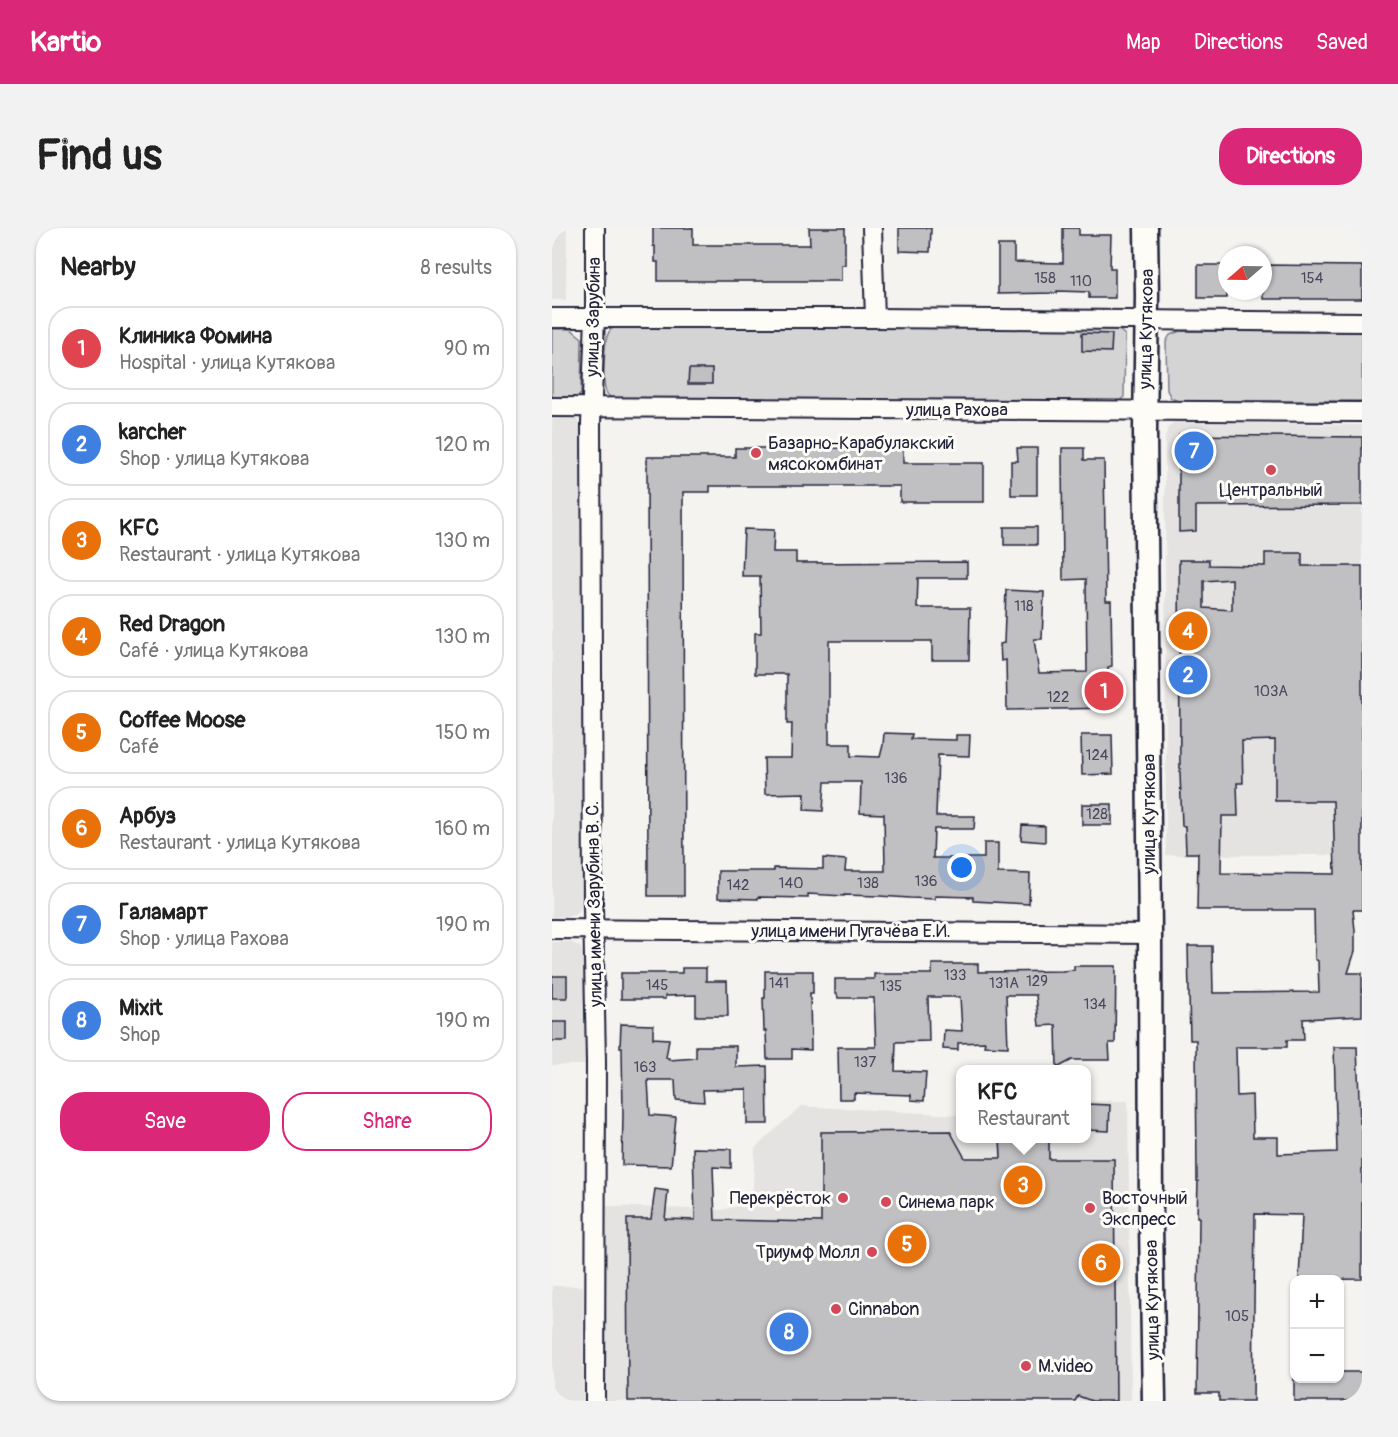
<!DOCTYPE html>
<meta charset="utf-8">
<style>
body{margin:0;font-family:Pangolin,sans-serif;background:#f2f2f2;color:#222}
.controls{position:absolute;right:18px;bottom:18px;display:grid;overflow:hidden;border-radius:12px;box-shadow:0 2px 4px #0004}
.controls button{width:54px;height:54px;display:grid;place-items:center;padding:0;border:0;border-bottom:2px solid #e0e0e0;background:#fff;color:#222;font:30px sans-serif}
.compass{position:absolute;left:666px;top:18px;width:54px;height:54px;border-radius:50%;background:#fff;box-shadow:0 2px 4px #0004;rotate:250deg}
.you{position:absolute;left:410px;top:640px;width:21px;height:21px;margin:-15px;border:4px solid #fff;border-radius:50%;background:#1a73e8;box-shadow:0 0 0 9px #1a73e833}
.badge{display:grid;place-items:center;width:39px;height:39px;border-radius:50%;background:#db2777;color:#fff;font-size:20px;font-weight:700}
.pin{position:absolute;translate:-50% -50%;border:3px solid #fff;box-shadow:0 2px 6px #0006}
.popup{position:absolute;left:404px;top:837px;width:135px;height:78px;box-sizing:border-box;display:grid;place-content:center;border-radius:12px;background:#fff;filter:drop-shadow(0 2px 4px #0005);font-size:20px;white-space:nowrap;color:#767676}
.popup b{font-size:22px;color:#222}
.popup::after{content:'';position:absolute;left:50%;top:100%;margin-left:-12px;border:12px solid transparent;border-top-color:#fff}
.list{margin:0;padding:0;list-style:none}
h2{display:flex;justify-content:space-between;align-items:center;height:78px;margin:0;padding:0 24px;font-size:26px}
h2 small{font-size:20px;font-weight:400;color:#767676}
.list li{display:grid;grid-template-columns:39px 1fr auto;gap:18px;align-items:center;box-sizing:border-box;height:84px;margin:0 12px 12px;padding:0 12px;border:2px solid #e0e0e0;border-radius:24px}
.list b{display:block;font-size:22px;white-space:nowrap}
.list p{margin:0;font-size:20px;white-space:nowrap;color:#767676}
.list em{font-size:20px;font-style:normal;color:#767676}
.actions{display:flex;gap:12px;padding:18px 24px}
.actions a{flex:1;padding:14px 0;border:2px solid #db2777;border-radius:24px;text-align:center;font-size:21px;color:#db2777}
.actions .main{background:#db2777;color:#fff}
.map{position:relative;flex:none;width:810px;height:1173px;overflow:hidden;border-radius:24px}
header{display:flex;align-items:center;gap:36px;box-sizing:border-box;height:84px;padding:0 30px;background:#db2777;color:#fff}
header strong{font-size:28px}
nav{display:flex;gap:33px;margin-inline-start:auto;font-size:21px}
.intro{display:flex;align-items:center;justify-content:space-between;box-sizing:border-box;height:144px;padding:0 36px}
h1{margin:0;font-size:42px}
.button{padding:15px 27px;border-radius:24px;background:#db2777;color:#fff;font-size:21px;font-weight:700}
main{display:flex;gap:36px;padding:0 36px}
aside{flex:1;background:#fff;border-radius:24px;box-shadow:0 2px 4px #0004}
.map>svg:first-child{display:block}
.built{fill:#e4e3e2}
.green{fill:#d5d4d5;stroke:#7c7b88;stroke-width:1.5}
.building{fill:#c0bfc2;stroke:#22223b;stroke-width:1.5;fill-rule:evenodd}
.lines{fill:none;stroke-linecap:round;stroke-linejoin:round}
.minor-casing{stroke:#22223b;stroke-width:22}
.tertiary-casing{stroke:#22223b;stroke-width:27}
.minor{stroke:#fdfcf7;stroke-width:18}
.tertiary{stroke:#fdfcf7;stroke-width:22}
.poi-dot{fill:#d1495b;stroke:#fdfcf7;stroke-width:2}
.labels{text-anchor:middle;stroke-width:6;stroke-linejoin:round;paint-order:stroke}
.number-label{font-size:15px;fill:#4a495d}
.street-label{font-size:18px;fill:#22223b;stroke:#fdfcf7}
.poi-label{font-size:18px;fill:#22223b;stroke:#fdfcf7;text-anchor:start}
</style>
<header>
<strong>Kartio</strong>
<nav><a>Map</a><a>Directions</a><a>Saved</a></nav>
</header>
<div class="intro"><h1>Find us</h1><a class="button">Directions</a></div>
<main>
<aside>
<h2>Nearby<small>8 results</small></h2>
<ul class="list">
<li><span class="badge" style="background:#e0444e">1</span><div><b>Клиника Фомина</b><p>Hospital · улица Кутякова</p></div><em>90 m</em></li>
<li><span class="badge" style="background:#3f7fe0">2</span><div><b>karcher</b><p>Shop · улица Кутякова</p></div><em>120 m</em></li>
<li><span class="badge" style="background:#e8710a">3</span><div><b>KFC</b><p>Restaurant · улица Кутякова</p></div><em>130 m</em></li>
<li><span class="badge" style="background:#e8710a">4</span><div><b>Red Dragon</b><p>Café · улица Кутякова</p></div><em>130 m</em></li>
<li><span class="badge" style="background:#e8710a">5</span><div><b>Coffee Moose</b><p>Café</p></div><em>150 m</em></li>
<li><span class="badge" style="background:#e8710a">6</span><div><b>Арбуз</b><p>Restaurant · улица Кутякова</p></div><em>160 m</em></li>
<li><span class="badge" style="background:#3f7fe0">7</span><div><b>Галамарт</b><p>Shop · улица Рахова</p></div><em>190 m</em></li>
<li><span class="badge" style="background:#3f7fe0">8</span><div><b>Mixit</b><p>Shop</p></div><em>190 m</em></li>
</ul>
<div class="actions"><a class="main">Save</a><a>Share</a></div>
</aside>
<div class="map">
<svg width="810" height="1173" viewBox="0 0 810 1173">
<rect width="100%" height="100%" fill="#f4f3ef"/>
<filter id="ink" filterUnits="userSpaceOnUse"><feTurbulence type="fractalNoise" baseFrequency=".0167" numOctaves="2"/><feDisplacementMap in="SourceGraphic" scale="12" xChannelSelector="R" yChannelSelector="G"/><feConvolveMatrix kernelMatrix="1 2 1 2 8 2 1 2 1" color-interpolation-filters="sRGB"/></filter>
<g filter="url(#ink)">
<g class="built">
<polygon points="0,0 15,0 14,72 0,72"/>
<polygon points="0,189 22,189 26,193 28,198 30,679 24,686 15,689 0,689"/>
<polygon points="623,194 810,197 810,627 614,627 613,210 616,199"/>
<polygon points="0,714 19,714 28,719 32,729 33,837 0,837"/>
<polygon points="534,873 576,873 579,1173 53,1173 53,978 170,982 200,974 203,920 249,878 408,887 408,910 534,910"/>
<rect x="0" y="1058" width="31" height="115"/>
</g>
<g class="green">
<path d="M 67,97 L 561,100 L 567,102 L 573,107 L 572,169 L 566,174 L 62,172 C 58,169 54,167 53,161 C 51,152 52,115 56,106 C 58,101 62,99 67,97 Z"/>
<polygon points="0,101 19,101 30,110 29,166 25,169 0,170"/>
<polygon points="628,103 810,104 810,173 626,173 619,170 615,162 614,114 618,107"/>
</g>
<g class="building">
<polygon points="101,0 141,0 141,17 258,17 257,0 293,0 293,37 289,37 289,53 106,53 106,34 103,34 103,18 101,18"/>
<polygon points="347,0 379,0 378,24 347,23"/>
<polygon points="511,0 527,0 527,7 559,7 558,40 563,40 563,70 537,70 537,64 505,63 505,65 446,66 446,17 462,17 462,34 511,35"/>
<rect x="646" y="37" width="29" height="33"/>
<polygon points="711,37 810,38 810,71 711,71"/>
<polygon points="530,105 560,106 559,124 530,123"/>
<polygon points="137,141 160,141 160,156 136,156"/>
<polygon points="627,207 810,209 810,277 644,278 644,303 627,304"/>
<polygon points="183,220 351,220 351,235 432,235 432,274 348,274 348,258 158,258 158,264 131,264 132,668 96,668 95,229 183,229"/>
<polygon points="465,220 485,220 485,267 459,267 459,233 466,233"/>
<polygon points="510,220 532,220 532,232 552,232 554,373 559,373 560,438 556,439 557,480 455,482 454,432 449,433 448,416 452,415 454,362 492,364 490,411 482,411 487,445 535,444 534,351 511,352"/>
<rect x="452" y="299" width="33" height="18"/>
<polygon points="192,301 222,302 221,324 244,324 244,335 415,334 415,350 366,350 365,380 418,380 417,432 380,432 380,413 277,413 277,516 299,516 299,528 328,529 331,517 332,505 360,506 359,511 404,512 404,507 418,507 417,528 386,527 384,588 423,588 422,601 382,601 381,630 432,630 432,615 446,615 446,645 478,646 477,676 421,673 421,669 383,668 383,671 358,670 327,668 292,667 292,668 256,666 256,670 206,669 206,671 166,670 166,643 222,643 222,640 271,641 271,630 294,632 293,643 333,643 332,586 308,585 309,554 273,554 271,583 252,582 253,565 213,566 212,530 239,530 240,496 235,496 235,446 203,446 203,405 209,405 208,348 190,348"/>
<path d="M 713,325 L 750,325 L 750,338 L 810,338 L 810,682 L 801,682 L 803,703 L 803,723 L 796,745 L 810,745 L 810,788 L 751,791 L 752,812 L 735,812 L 735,819 L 684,819 L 685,868 L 700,867 L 701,909 L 726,909 L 726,926 L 785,924 L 782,819 L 805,819 L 808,895 L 810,894 L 810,1051 L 747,1052 L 750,987 L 703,986 L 701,1173 L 667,1173 L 667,1165 L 645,1165 L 647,989 L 645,989 L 646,953 L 645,953 L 644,812 L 638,812 L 636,718 L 660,718 L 661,765 L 767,764 L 766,733 L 763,731 L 762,682 L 645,682 L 646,625 L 634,625 L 633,598 L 630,598 L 628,545 L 627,332 L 657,332 L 657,337 L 713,338 ZM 680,351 L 680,382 L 652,380 L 652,353 ZM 723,512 L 723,573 L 781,573 L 783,646 L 669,645 L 670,588 L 686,588 L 685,555 L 691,555 L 690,513 Z"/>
<polygon points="529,507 560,507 561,546 530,547"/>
<rect x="530" y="576" width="30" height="21"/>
<polygon points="470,597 493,598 493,614 469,612"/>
<polygon points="380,736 426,736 426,744 510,743 522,742 522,738 564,738 563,815 557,815 558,832 520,832 505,840 504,797 487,798 484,767 454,767 456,819 432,818 433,814 406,815 406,822 391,821 392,802 410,803 408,769 376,769 377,813 344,814 343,843 374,844 372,873 359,872 359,867 302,865 302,871 287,871 286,819 324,819 322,770 286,770 285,766 283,766 283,751 322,751 322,746 380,746"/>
<polygon points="130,740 154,740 154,753 175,753 176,788 144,788 144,767 113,768 113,771 69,771 69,745 130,745"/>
<polygon points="213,743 261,743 261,765 258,765 259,822 240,821 240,831 215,831 214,803 212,803 211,770 213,770"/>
<rect x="0" y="748" width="15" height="22"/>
<rect x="0" y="794" width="15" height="19"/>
<polygon points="69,796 101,797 101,810 117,811 114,830 117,830 117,832 144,830 144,818 184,818 184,839 215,838 216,896 195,896 195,861 151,862 152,874 124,872 123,852 96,852 98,887 124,889 119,938 70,937 71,886 70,819 68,819"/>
<polygon points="534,876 558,877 557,903 534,902"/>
<polygon points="398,903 413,930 449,930 448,910 497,910 497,931 562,931 564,1173 540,1173 526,1168 523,1173 76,1173 75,991 99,991 103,961 116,963 113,991 143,992 141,920 179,921 179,940 161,939 163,992 269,994 269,904"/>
<polygon points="788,1144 810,1144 810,1173 742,1173 742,1150 788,1150"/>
</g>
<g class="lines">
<g class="minor-casing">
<g id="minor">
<polyline points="43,0 43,89 39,196 41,678 44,834 43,1173"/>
<polyline points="320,0 323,90"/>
<polyline points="0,90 323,90 810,94"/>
<polyline points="0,179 810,184"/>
<polyline points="0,701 598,706"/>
</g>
</g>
<g class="tertiary-casing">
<polyline id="tertiary" points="594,0 595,68 593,202 598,706 599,997 602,1173"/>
</g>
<use href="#minor" class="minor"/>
<use href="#tertiary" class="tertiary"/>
</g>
</g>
<g class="poi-dot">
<circle cx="204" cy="225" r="6"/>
<circle cx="719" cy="242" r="6"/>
<circle cx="291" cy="970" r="6"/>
<circle cx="334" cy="974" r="6"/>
<circle cx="538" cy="980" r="6"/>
<circle cx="320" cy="1024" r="6"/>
<circle cx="284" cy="1081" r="6"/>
<circle cx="474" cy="1138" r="6"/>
</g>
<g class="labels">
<g class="number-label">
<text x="493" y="55">158</text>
<text x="760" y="55">154</text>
<text x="529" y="58">110</text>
<text x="472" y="383">118</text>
<text x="719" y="468">103А</text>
<text x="506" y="474">122</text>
<text x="545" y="532">124</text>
<text x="344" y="555">136</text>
<text x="545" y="591">128</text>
<text x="374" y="658">136</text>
<text x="239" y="660">140</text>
<text x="316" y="660">138</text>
<text x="186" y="662">142</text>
<text x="403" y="752">133</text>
<text x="485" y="758">129</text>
<text x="227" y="760">141</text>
<text x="452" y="760">131А</text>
<text x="105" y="762">145</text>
<text x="339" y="763">135</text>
<text x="543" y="781">134</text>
<text x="313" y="839">137</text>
<text x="93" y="844">163</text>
<text x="685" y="1093">105</text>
</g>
<g class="street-label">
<text transform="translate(41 89) rotate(-89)" y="6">улица Зарубина</text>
<text transform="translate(594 101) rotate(-89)" y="6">улица Кутякова</text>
<text x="405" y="188">улица Рахова</text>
<text transform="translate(597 586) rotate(-90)" y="6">улица Кутякова</text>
<text transform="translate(42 676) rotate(-91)" y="6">улица имени Зарубина В. С.</text>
<text x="299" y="709">улица имени Пугачёва Е.И.</text>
<text transform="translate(600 1072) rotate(-91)" y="6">улица Кутякова</text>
</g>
<g class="poi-label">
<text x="216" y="221">Базарно-Карабулакский<tspan x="216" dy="21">мясокомбинат</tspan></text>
<text x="719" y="268" text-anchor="middle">Центральный</text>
<text x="279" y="976" text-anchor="end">Перекрёсток</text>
<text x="550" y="976">Восточный<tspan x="550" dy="21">Экспресс</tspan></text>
<text x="346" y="980">Синема парк</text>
<text x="308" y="1030" text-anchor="end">Триумф Молл</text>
<text x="296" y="1087">Cinnabon</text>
<text x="486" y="1144">M.video</text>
</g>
</g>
</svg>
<div class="controls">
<button>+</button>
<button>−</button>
</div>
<svg class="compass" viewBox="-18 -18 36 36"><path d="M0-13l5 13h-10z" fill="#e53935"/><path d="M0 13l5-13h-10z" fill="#767676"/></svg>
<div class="you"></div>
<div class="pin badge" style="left:552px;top:463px;background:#e0444e">1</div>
<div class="pin badge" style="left:636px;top:447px;background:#3f7fe0">2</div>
<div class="pin badge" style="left:471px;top:957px;background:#e8710a">3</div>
<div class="popup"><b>KFC</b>Restaurant</div>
<div class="pin badge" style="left:636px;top:403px;background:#e8710a">4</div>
<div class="pin badge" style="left:355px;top:1016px;background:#e8710a">5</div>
<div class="pin badge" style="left:549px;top:1035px;background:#e8710a">6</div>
<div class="pin badge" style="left:642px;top:223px;background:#3f7fe0">7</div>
<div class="pin badge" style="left:237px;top:1104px;background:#3f7fe0">8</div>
</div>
</main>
